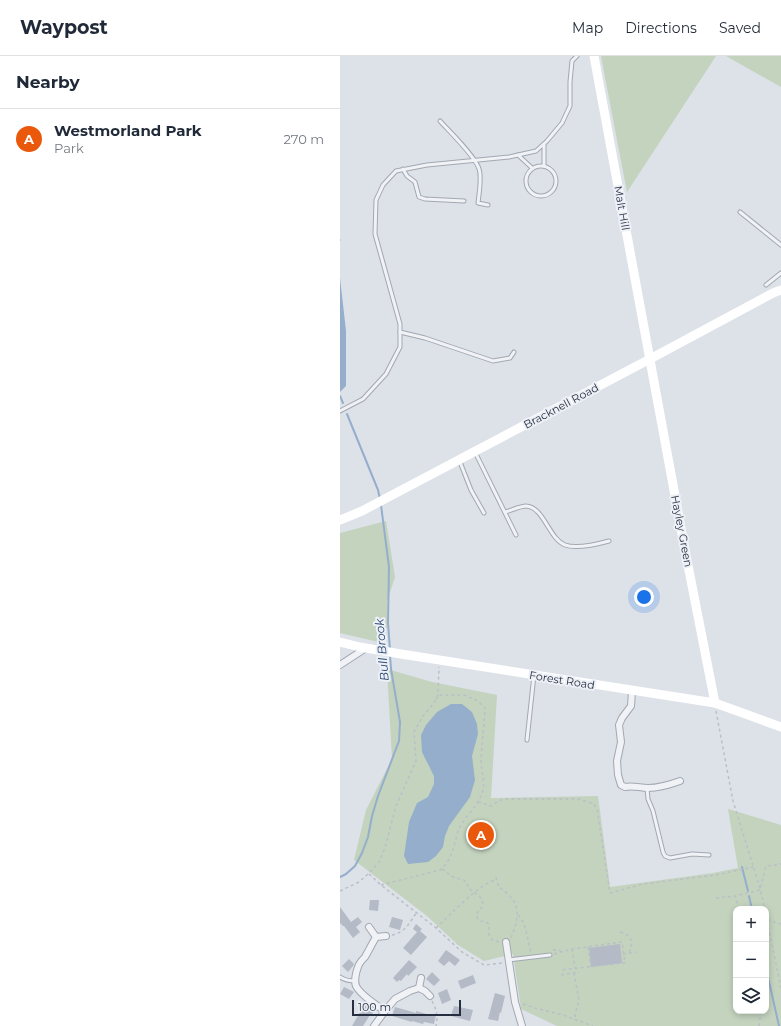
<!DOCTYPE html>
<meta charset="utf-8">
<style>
body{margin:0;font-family:Montserrat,sans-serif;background:#f2f2f3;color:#1f2937}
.controls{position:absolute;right:12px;bottom:12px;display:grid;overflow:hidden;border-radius:8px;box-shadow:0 2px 6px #0003}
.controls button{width:36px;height:36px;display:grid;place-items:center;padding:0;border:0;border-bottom:1px solid #e0e1e3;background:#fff;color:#1f2937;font:20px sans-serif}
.scale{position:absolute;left:12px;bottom:10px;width:109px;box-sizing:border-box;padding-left:4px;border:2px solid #252f40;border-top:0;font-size:11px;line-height:14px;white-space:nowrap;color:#252f40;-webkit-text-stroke:3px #edf0f6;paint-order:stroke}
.you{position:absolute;left:304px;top:541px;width:14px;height:14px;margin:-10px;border:3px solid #fff;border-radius:50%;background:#1a73e8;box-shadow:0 0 0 6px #1a73e833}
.badge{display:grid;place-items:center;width:26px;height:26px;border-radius:50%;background:#ea580c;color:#fff;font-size:13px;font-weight:700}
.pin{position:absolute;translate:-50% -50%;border:2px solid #fff;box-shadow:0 1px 4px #0006}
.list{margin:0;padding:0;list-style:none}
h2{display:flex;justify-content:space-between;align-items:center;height:52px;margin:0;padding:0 16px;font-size:17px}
h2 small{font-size:13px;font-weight:400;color:#747a83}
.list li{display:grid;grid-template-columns:26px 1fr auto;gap:12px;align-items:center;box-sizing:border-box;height:60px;padding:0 16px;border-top:1px solid #e0e1e3}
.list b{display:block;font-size:15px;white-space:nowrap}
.list p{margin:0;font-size:13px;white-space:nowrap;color:#747a83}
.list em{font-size:13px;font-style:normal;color:#747a83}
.icon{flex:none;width:22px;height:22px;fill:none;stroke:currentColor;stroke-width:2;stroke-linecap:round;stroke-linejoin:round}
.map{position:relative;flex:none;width:441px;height:970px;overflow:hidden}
header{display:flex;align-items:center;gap:24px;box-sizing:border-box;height:56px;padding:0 20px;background:#fff;border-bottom:1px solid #e0e1e3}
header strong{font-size:19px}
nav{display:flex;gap:22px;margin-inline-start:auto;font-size:14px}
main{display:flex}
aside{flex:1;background:#fff}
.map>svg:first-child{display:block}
.green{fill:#c3d3be;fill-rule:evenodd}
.water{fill:#95aecc}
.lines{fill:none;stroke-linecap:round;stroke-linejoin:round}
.stream{stroke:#95aecc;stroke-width:2}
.building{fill:#b4bac6}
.lane-casing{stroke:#a2a8b2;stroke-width:5}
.street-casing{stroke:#a2a8b2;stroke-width:8}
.path{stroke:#bbbfc7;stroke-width:1.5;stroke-dasharray:3 3;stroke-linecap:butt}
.lane{stroke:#f0f2f6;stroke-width:3}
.street{stroke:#f0f2f6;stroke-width:6}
.secondary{stroke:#fff;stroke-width:9}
.labels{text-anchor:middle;stroke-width:4;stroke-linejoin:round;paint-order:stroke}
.street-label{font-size:11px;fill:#252f40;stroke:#edf0f6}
.water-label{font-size:12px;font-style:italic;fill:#2c4c77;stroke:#edf0f6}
</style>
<header>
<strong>Waypost</strong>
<nav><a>Map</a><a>Directions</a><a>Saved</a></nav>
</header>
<main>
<aside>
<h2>Nearby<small></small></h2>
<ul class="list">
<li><span class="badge">A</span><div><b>Westmorland Park</b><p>Park</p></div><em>270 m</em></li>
</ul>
</aside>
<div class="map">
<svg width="441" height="970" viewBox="0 0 441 970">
<rect width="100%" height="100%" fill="#dde1e8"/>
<g class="green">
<polygon points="261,0 376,0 287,136"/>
<polygon points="386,0 441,0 441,31"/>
<polygon points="46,465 55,521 47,545 48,566 43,587 0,577 0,477"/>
<path d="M 47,613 L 92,626 L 157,639 L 151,742 L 258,740 L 270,831 L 373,817 L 398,812 L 388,753 L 441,769 L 441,970 L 217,970 L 181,953 L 173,898 L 144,905 L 118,889 L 87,860 L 14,804 L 26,754 L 52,703 ZM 396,853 L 426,853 L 426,955 L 396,955 Z"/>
</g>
<g class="water">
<polygon points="0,222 6,275 6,330 0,336"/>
<polygon points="111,648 122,648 132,656 137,668 138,678 132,700 135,724 130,741 109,770 105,780 103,791 96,800 88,806 68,808 64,800 69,766 77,747 88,741 94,728 94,720 82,696 81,679 86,669 97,656"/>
</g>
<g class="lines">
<g class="stream">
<polyline points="0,340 3,347"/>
<polyline points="7,358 38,434 40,443"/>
<polyline points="41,449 49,511 48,567 50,594"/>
<polyline points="402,811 408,835"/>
<polyline points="0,821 6,818 15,810 22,797 28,781 32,760 38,740 59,685 60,666 51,613 50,599"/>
<polyline points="409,840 412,853"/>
<polyline points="426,912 439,970"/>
</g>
</g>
<g class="building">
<polygon points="30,844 39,844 38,855 29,854"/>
<polygon points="0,851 11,866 18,861 22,866 16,871 20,876 13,882 4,870 3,870 0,867"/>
<polygon points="52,861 63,864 60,874 49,871"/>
<polygon points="76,868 82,873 80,875 87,881 71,899 63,892 77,876 73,873"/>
<polygon points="280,888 282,907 251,911 249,892"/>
<polygon points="106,894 120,904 115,910 109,905 104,910 98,905"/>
<polygon points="9,903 14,908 13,910 8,916 2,910"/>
<polygon points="69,904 77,911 68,920 67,918 61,925 59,924 57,926 53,922"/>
<polygon points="92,916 100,924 94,930 86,923"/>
<polygon points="133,919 136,927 121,933 118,925"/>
<polygon points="4,931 14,936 9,943 0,938"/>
<polygon points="107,933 111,944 102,948 98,937"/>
<polygon points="155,937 165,940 161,957 160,956 158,965 148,963"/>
<polygon points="24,949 34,955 31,960 30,959 23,970 12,970"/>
<polygon points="114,950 133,954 130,965 111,960"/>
<polygon points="55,951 76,957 76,955 90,959 90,958 96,959 94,968 84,966 83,968 72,965 72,966 52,960"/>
</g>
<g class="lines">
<g class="lane-casing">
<g id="lane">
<path d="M 100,65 C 109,75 136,101 139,113 C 142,121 139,138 138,147 L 148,149"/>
<polyline points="204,88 204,110"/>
<polyline points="178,99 192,112"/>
<circle cx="201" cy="125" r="15"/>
<polyline points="63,113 67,120 75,126 79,141 85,143 124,145"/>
<polyline points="400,156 441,189"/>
<polyline points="426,229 441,217"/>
<polyline points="60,276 85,282 153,305 170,302 174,296"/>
<polyline points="0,355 23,343 46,318 60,291 60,268 35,178 36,144 43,129 56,115 87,109 169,101 196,95 207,85 222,67 230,50 230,26 232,5 237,0"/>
<polyline points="135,396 176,479"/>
<polyline points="120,406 131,434 144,457"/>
<path d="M 165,456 C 170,455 180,450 186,450 C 204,451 209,483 225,489 C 236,493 258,488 269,485"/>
<polyline points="187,684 194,619"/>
<polyline points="307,732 308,743 313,755 323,796 325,800 330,802 352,798 369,799"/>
<polyline points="168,904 210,899"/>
<path d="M 0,921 C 4,924 10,925 16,925"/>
</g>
</g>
<g class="street-casing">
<g id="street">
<polyline points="0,609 26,592"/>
<path d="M 292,635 L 291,650 L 282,662 L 279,669 L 281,686 L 277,705 L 278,719 L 281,729 L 285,731 C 293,729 300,732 308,732 C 320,732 329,729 340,725"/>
<polyline points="29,871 36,881 46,880"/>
<path d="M 36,881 C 32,888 29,894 25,901 C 22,904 19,907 18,911 C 16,916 14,925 16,930 C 20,938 37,950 45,955"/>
<polyline points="166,886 175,946 182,970"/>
<polyline points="79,932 81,922"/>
<polyline points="34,970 45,955 55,943 70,935 79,932 85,935 90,940"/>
</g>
</g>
<g class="path">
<polyline points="0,184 1,184"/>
<polyline points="376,655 393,745 419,829 425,853"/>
<polyline points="138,746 152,750 158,745 165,743 239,743 254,748 257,753 270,837 303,828 376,819 413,811"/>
<path d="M 102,813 C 106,815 109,819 113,821 C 121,824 128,822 128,832 C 135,837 143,840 143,850 L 139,854 L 136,859 C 140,869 143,863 149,868 C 149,879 147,885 161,886"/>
<polyline points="29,818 41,829 96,872 122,896 144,909 163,907"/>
<path d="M 156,821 C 158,833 160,831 168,838 C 182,851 177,867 171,882"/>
<path d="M 41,829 L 100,814 C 114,802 113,789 119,773 C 125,760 140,748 143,734 C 145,725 141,714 141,704 C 142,687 144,669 145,652 L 138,645 L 124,639 L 101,639 L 96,643"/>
<polyline points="0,835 19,826 29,817 39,806 45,792 56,750 76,705 74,676 83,660 94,647 98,639 99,611"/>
<polyline points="376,842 395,840"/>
<polyline points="399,853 395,840 420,834 426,810 441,808"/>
<path d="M 178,859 C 187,868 187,884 191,896"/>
<polyline points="426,859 441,932"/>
<polyline points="427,864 441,868"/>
<path d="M 96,872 C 109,860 141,826 156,824"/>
<path d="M 280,876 C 292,880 294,885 289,897"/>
<path d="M 52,879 C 65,877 70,866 77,856"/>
<polyline points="248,891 251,911"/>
<polyline points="232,893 235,912"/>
<polyline points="213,894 219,894 222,896"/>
<polyline points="214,898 232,893 282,886 285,907 220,914"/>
<polyline points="283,898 296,896"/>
<polyline points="234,917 239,945 235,958 235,963"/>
<polyline points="221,919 238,916 238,917"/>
<path d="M 92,945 C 97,954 98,961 96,970"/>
<polyline points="183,948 195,952 223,959 253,970"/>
<polyline points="419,970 421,955"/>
</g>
<use href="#lane" class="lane"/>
<use href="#street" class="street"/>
<g class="secondary">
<polyline points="254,0 345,494 375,647"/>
<polyline points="0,464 22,455 310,303 433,237 441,234"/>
<polyline points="0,586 20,591 61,598 375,647 441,671"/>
</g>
</g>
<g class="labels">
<g class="street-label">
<text transform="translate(282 152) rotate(80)" y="4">Malt Hill</text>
<text transform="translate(221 350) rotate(-28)" y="4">Bracknell Road</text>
<text transform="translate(342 475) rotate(79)" y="4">Hayley Green</text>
<text transform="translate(222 624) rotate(9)" y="4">Forest Road</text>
</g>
<g class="water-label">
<text transform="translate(42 594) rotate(-95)" y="4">Bull Brook</text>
</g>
</g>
</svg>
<div class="controls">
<button>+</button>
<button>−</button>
<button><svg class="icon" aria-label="layers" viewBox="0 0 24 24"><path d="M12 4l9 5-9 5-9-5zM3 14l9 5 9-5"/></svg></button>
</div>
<div class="scale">100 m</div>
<div class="you"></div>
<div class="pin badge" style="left:141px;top:779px">A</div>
</div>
</main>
